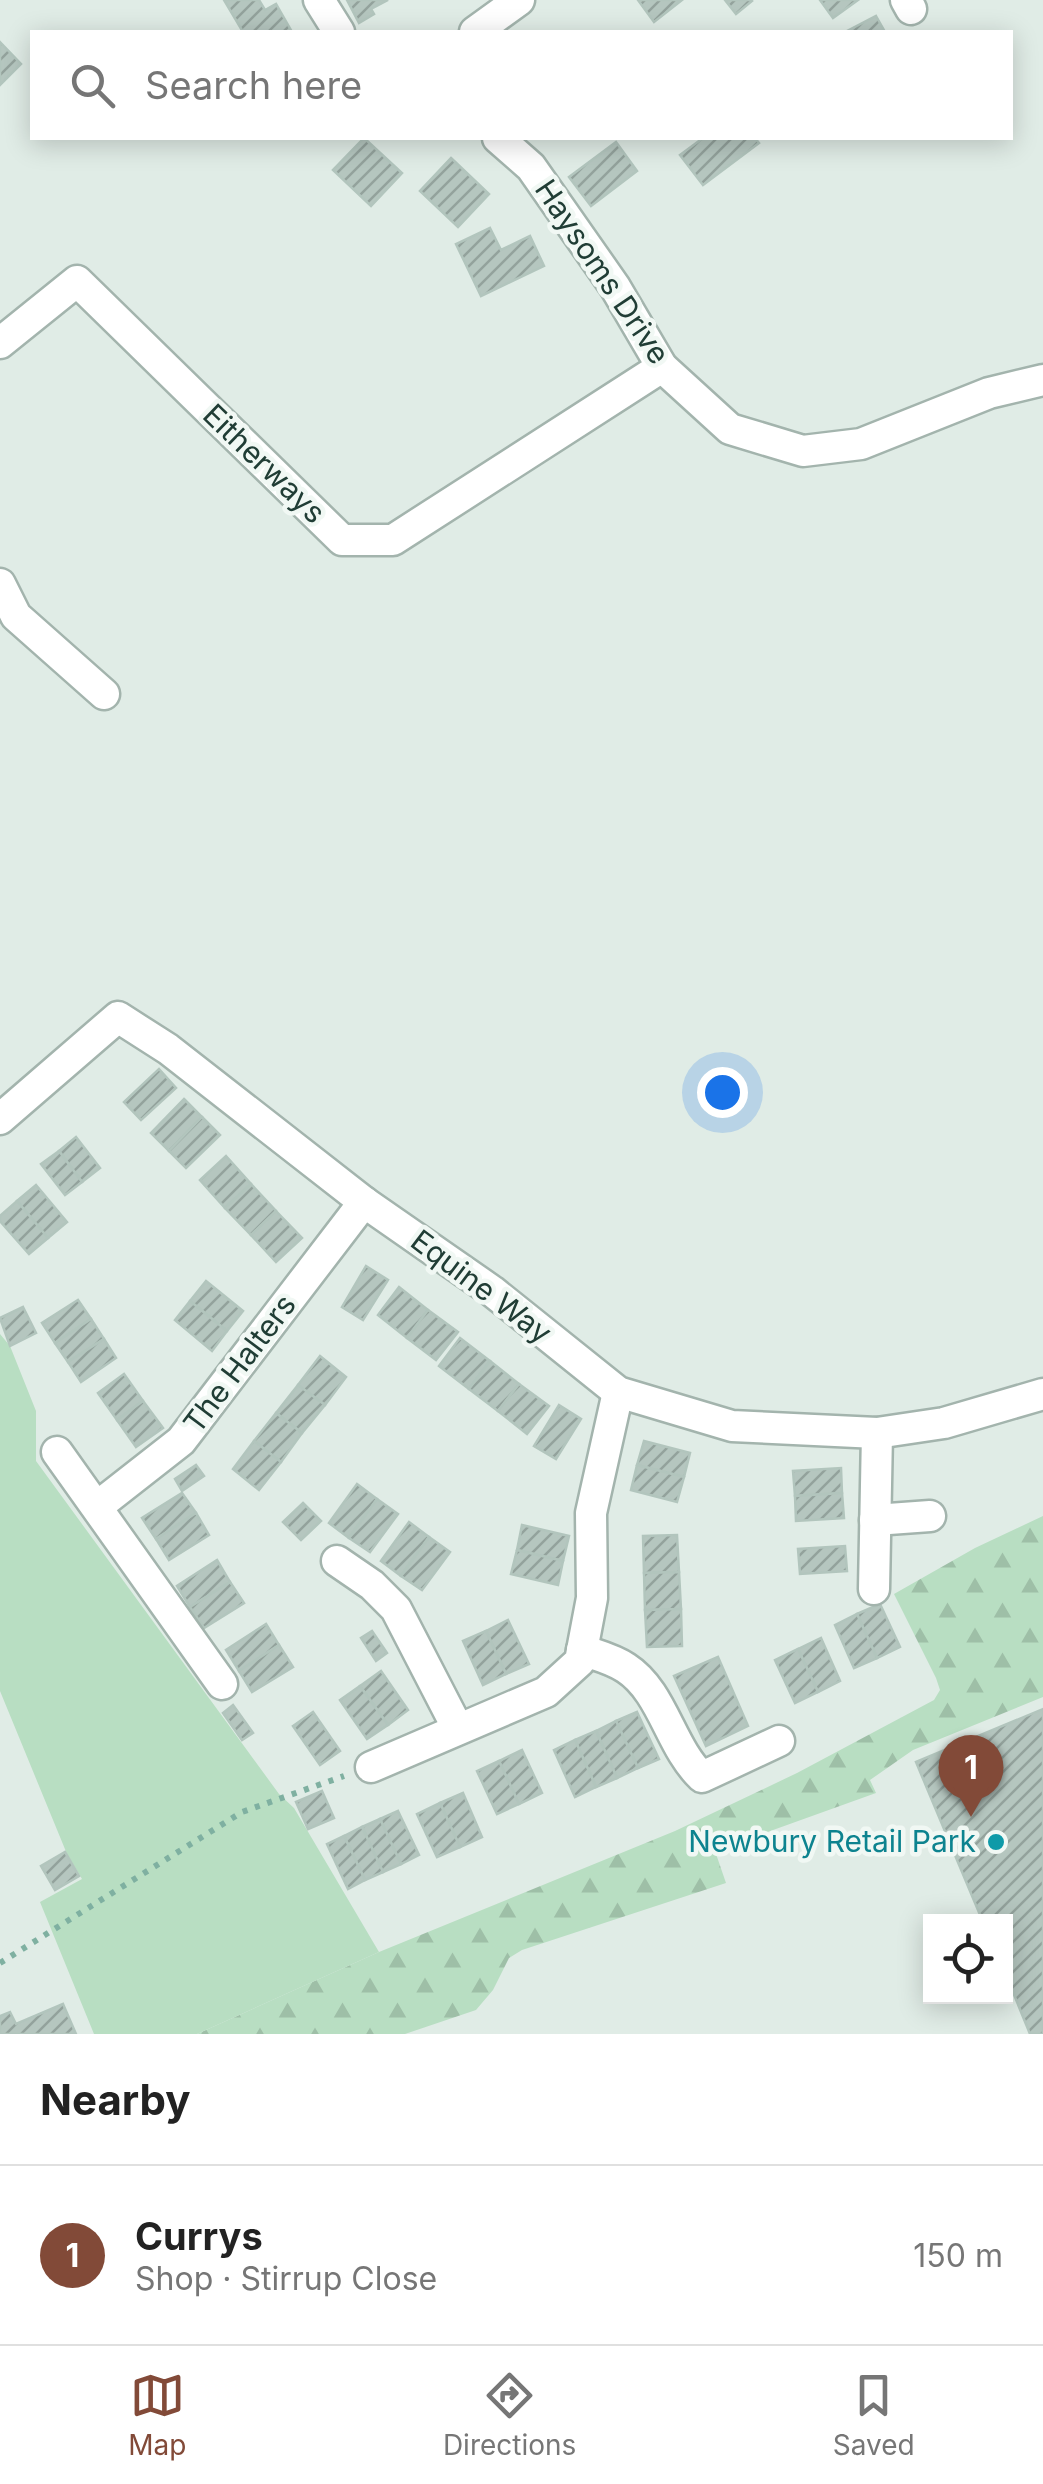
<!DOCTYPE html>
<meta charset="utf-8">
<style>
body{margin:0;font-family:Inter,sans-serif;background:#f6f6f6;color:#222}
.controls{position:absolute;right:30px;bottom:30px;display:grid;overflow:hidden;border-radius:0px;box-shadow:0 5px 25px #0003}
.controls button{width:90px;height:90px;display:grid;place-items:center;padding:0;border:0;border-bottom:2px solid #e0e0e0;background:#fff;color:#222;font:50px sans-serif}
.you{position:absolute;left:722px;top:1092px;width:35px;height:35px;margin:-25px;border:8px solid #fff;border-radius:50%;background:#1a73e8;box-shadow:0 0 0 15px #1a73e833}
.badge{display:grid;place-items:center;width:65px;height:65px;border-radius:50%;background:#824a38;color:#fff;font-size:32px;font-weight:700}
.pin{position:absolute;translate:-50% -82px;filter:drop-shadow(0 2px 5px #0008)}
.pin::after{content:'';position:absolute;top:52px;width:35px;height:30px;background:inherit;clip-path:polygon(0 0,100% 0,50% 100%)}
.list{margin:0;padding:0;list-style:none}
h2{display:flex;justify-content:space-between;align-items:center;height:130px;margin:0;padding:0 40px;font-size:42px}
h2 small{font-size:32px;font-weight:400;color:#767676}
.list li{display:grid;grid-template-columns:65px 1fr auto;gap:30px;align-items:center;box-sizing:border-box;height:180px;padding:0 40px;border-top:2px solid #e0e0e0}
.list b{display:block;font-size:38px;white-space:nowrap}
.list p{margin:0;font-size:32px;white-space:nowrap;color:#767676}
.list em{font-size:32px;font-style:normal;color:#767676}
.icon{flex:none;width:55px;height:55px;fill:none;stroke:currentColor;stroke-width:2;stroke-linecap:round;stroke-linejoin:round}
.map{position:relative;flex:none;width:1043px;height:2034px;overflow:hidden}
.search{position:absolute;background:#fff;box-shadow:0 5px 25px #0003;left:30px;right:30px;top:30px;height:110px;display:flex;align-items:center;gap:25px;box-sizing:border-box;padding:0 35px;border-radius:0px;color:#767676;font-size:38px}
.sheet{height:310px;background:#fff}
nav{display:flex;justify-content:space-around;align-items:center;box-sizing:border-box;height:140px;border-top:2px solid #e0e0e0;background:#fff;font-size:28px;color:#767676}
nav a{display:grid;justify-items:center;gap:5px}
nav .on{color:#824a38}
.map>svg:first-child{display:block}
.forest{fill:url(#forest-firs)}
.park{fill:#b8dec2}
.building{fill:url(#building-hatch);stroke:#b2c5bd;stroke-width:2.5}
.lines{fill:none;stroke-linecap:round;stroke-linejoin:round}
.minor-casing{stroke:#a3b4ad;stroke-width:35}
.path{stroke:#7fb0a1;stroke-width:6;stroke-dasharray:5 8;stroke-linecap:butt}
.minor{stroke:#fff;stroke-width:30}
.culture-dot{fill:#0f9aa8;stroke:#f1f8f4;stroke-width:4}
.labels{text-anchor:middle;stroke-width:9;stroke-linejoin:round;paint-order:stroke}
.street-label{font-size:30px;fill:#203d35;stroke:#f1f8f4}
.culture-label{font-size:30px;fill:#0d838f;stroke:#f1f8f4;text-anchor:end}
</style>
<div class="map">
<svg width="1043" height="2034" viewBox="0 0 1043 2034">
<defs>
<pattern id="forest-firs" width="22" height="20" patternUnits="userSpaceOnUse" patternTransform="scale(2.5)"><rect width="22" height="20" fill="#b8dec2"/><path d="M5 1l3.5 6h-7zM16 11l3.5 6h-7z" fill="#9ebfa7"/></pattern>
<pattern id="building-hatch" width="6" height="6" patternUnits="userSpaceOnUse" patternTransform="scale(2.5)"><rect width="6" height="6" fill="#b5c6bf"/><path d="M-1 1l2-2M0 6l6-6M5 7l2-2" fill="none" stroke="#93a29c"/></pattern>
</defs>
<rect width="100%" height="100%" fill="#e0ece6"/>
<polygon class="forest" points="1043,1516 1043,1697 913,1750 870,1780 876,1793 715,1851 726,1883 522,1950 509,1958 493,1990 476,2010 405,2034 197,2034 379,1952 675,1831 797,1773 934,1700 940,1690 936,1678 894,1594 975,1548"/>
<polygon class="park" points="0,1334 10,1346 36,1411 36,1461 279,1794 294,1808 379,1952 197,2034 94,2034 40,1902 82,1879 67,1854 0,1691"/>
<g class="building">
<polygon points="224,0 259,0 265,10 276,4 292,32 243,32"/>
<polygon points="347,0 388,0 371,9 374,14 359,23"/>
<polygon points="638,0 682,0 654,22"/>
<polygon points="725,0 751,0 752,1 736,14"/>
<polygon points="820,0 858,0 833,18"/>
<polygon points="876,16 885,32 845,32"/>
<polygon points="0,42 21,64 0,85"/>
<polygon points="364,138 402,173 371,206 333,170"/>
<polygon points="703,138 755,138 759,143 703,185 680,155"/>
<polygon points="616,142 637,171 591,206 569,177"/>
<polygon points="451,158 489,194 458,227 420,191"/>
<polygon points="490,228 501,250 530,236 544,266 481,296 456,244"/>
<polygon points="159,1069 176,1088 141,1120 124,1102"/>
<polygon points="184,1099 202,1117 169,1151 151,1133"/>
<polygon points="202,1117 220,1135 186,1168 169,1151"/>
<polygon points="76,1137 100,1168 82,1182 59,1151"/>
<polygon points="59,1151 82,1182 65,1195 41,1164"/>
<polygon points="226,1156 251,1184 225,1208 200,1180"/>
<polygon points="251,1184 276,1211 251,1235 225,1208"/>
<polygon points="36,1185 67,1222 48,1238 17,1201"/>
<polygon points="17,1201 48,1238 29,1254 0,1221 0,1216"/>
<polygon points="276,1211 302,1238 276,1262 251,1235"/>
<polygon points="366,1266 388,1280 363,1320 342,1307"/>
<polygon points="206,1281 243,1311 227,1331 190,1301"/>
<polygon points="399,1287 428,1310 407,1338 378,1315"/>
<polygon points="78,1300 91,1319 55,1343 42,1323"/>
<polygon points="190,1301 227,1331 212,1351 175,1320"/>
<polygon points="23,1307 36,1333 10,1346 0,1318"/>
<polygon points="428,1310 458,1332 436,1360 407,1338"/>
<polygon points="91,1319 104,1339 68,1362 55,1343"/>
<polygon points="460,1338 490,1361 469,1389 439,1366"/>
<polygon points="104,1339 116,1358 81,1382 68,1362"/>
<polygon points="320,1356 346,1377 325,1405 298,1385"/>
<polygon points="490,1361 519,1384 498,1411 469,1389"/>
<polygon points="124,1374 143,1401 117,1420 98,1393"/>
<polygon points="519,1384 549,1406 527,1434 498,1411"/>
<polygon points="298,1385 325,1405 302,1433 276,1413"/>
<polygon points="143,1401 163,1428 136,1447 117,1420"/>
<polygon points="559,1405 581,1419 556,1459 534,1446"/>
<polygon points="276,1413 302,1433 281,1462 254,1441"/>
<polygon points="254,1441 281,1462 259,1490 233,1469"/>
<polygon points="644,1441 690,1453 684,1477 637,1465"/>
<polygon points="196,1465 204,1476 182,1491 175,1479"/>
<polygon points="637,1465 684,1477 677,1502 631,1490"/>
<polygon points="841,1468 842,1493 795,1496 793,1471"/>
<polygon points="357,1484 377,1499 349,1538 329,1523"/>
<polygon points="182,1493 196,1513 156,1539 142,1518"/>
<polygon points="842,1493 844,1518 796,1521 795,1496"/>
<polygon points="377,1499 398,1514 370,1552 349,1538"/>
<polygon points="303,1503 321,1521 301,1540 283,1522"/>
<polygon points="196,1513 209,1535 169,1560 156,1539"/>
<polygon points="409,1522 429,1537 401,1576 381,1561"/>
<polygon points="522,1525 569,1536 563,1561 517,1550"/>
<polygon points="677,1535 679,1572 644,1573 643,1536"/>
<polygon points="429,1537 450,1552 422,1590 401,1576"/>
<polygon points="845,1546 847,1571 800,1574 798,1549"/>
<polygon points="517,1550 563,1561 558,1585 511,1574"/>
<polygon points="217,1560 230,1582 190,1607 177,1586"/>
<polygon points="679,1572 681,1609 645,1610 644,1573"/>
<polygon points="230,1582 244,1603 204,1628 190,1607"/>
<polygon points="880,1604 900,1647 877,1658 857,1614"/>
<polygon points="681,1609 682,1646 647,1647 645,1610"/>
<polygon points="857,1614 877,1658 854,1668 835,1625"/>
<polygon points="508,1620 529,1664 506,1674 486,1631"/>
<polygon points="266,1624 279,1645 239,1671 226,1650"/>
<polygon points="372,1631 387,1653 376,1661 361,1638"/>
<polygon points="486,1631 506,1674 483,1685 463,1641"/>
<polygon points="821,1638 840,1681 818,1692 798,1649"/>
<polygon points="279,1645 293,1667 252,1692 239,1671"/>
<polygon points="798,1649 818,1692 795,1703 775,1660"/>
<polygon points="718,1657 748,1726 706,1746 674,1676"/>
<polygon points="381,1671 408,1710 388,1725 360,1686"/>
<polygon points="360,1686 388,1725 367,1739 340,1700"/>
<polygon points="233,1705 253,1733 242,1740 223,1713"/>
<polygon points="1043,1709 1043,2034 1030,2034 1006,1975 1006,1922 983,1922 916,1762"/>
<polygon points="313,1712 340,1751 320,1765 293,1726"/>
<polygon points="637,1712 659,1759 638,1768 616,1721"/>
<polygon points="616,1721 638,1768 617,1778 596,1731"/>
<polygon points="596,1731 617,1778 596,1787 575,1740"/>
<polygon points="575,1740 596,1787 575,1797 554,1750"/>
<polygon points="522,1750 542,1793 519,1804 499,1761"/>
<polygon points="499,1761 519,1804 497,1814 477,1771"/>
<polygon points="322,1791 334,1818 308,1829 296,1802"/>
<polygon points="463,1793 482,1837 460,1847 440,1803"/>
<polygon points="440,1803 460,1847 437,1857 417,1814"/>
<polygon points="398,1811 419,1855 401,1864 380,1819"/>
<polygon points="380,1819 401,1864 383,1872 362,1827"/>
<polygon points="362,1827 383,1872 365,1880 344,1836"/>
<polygon points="344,1836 365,1880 348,1889 327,1844"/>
<polygon points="65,1852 79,1876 55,1890 41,1866"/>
<polygon points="63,2004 76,2034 0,2034 0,2016 10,2012 16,2024"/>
</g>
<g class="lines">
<g class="minor-casing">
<g id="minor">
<polyline points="319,0 339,32"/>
<polyline points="906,0 911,9"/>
<polyline points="475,32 519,0"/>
<polyline points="498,138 531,167 615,287 662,367 730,429 803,451 861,444 989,393 1043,380"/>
<polyline points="0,343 77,281 342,540 393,540 662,367"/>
<polyline points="0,584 16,616 104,694"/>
<polyline points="0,1119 118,1017 168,1049 364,1202 492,1291 618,1392 732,1426 877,1433 944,1423 1043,1394"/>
<polyline points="57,1452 222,1684"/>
<polyline points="98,1506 181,1441 364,1202"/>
<polyline points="875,1520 930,1516"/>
<polyline points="337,1561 372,1585 396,1609 458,1729"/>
<polyline points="874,1589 877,1433"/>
<path d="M 582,1650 C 596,1655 613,1659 626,1668 C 663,1692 670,1747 702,1777 L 779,1741"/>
<polyline points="371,1767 546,1692 580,1661 592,1598 591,1513 618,1392"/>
</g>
</g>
<polyline class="path" points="0,1963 242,1812 344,1776"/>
<use href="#minor" class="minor"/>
</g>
<circle class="culture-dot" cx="996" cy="1842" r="10"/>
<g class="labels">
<g class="street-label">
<text transform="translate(602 272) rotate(56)" y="10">Haysoms Drive</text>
<text transform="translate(264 464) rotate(44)" y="10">Eitherways</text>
<text transform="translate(481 1287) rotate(37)" y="10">Equine Way</text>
<text transform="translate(240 1364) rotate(-53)" y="10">The Halters</text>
</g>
<g class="culture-label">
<text x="976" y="1852">Newbury Retail Park</text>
</g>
</g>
</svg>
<div class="controls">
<button><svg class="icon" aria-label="locate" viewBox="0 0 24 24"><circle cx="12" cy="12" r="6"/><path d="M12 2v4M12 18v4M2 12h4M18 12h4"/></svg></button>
</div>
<div class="you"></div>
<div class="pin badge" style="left:971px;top:1817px">1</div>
<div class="search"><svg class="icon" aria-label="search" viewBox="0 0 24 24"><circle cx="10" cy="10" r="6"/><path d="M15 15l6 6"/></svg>Search here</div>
</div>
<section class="sheet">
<h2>Nearby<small></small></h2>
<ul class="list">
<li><span class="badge">1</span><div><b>Currys</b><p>Shop · Stirrup Close</p></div><em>150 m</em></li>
</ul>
</section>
<nav>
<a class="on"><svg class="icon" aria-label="map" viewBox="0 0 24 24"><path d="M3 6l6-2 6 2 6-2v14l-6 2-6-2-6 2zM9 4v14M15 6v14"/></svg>Map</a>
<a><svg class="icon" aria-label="directions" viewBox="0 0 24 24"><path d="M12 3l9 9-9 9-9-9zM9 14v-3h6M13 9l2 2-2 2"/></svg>Directions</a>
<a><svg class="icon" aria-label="saved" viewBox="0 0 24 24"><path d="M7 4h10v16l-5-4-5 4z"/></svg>Saved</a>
</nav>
